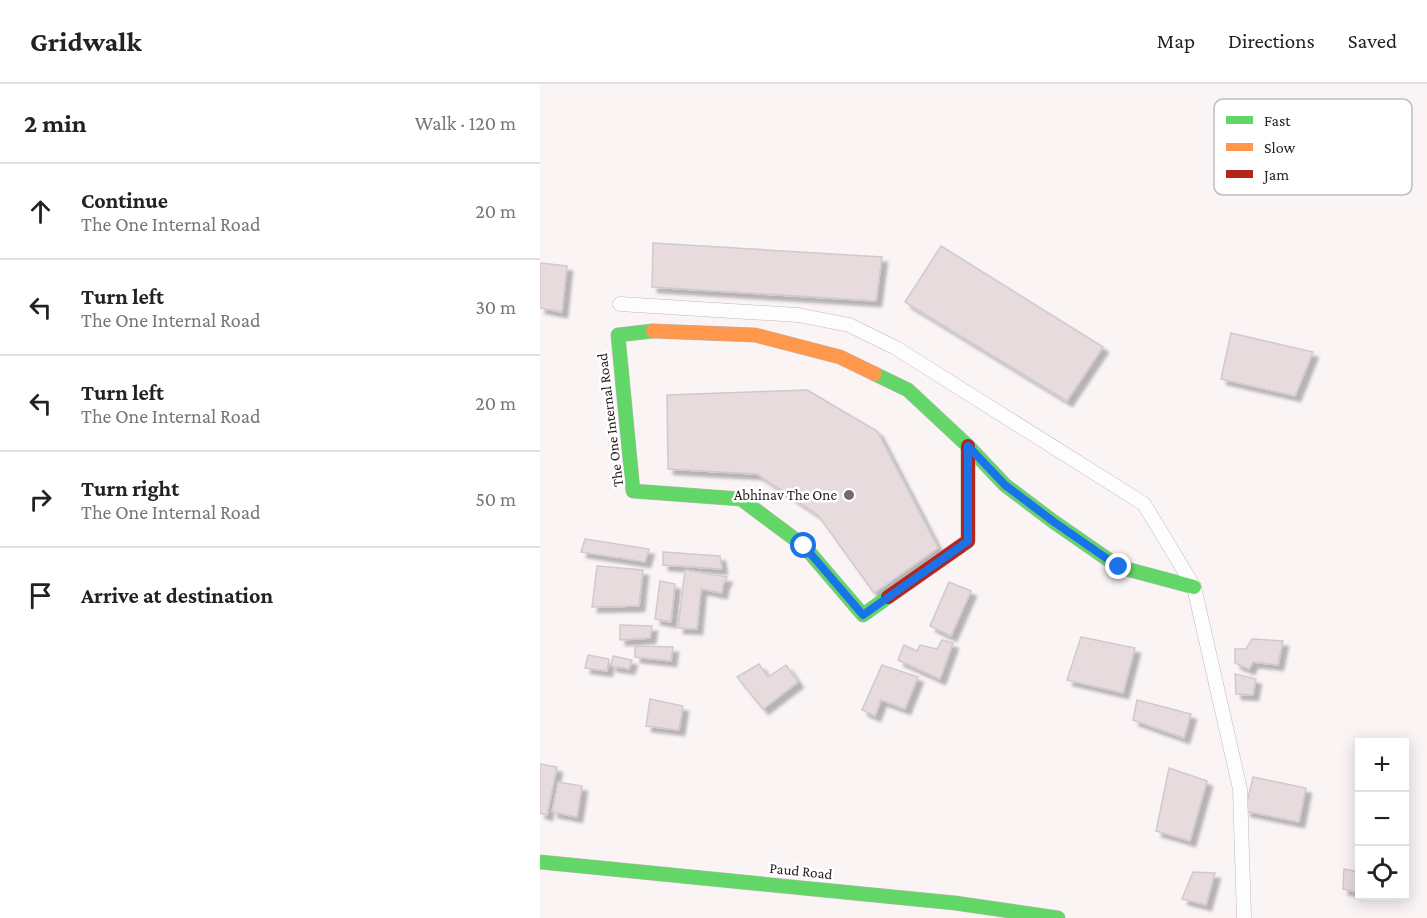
<!DOCTYPE html>
<meta charset="utf-8">
<style>
body{margin:0;font-family:"Crimson Pro",serif;background:#f6f6f6;color:#222}
.controls{position:absolute;right:18px;bottom:18px;display:grid;overflow:hidden;border-radius:0px;box-shadow:0 3px 15px #0003}
.controls button{width:54px;height:54px;display:grid;place-items:center;padding:0;border:0;border-bottom:2px solid #e0e0e0;background:#fff;color:#222;font:30px sans-serif}
.stop{position:absolute;width:18px;height:18px;margin:-14px;border:4px solid #1a73e8;border-radius:50%;background:#fff}
.stop.end{background:#1a73e8;border-color:#fff;box-shadow:0 2px 6px #0008}
.list{margin:0;padding:0;list-style:none}
h2{display:flex;justify-content:space-between;align-items:center;height:78px;margin:0;padding:0 24px;font-size:26px}
h2 small{font-size:20px;font-weight:400;color:#767676}
.list li{display:grid;grid-template-columns:39px 1fr auto;gap:18px;align-items:center;box-sizing:border-box;height:96px;padding:0 24px;border-top:2px solid #e0e0e0}
.list b{display:block;font-size:22px;white-space:nowrap}
.list p{margin:0;font-size:20px;white-space:nowrap;color:#767676}
.list em{font-size:20px;font-style:normal;color:#767676}
.icon{flex:none;width:33px;height:33px;fill:none;stroke:currentColor;stroke-width:2;stroke-linecap:round;stroke-linejoin:round}
.map{position:relative;flex:none;width:887px;height:834px;overflow:hidden}
header{display:flex;align-items:center;gap:36px;box-sizing:border-box;height:84px;padding:0 30px;background:#fff;border-bottom:2px solid #e0e0e0}
header strong{font-size:28px}
nav{display:flex;gap:33px;margin-inline-start:auto;font-size:21px}
main{display:flex}
aside{flex:1;background:#fff}
.map>svg:first-child{display:block}
.building{fill:#e8dbde;stroke:#d1cacb;stroke-width:1.5;filter:url(#shadow)}
.lines{fill:none;stroke-linecap:round;stroke-linejoin:round}
.lane-casing{stroke:#bfb9ba;stroke-width:15}
.fast-casing{stroke:#bfb9ba;stroke-width:15}
.slow-casing{stroke:#bfb9ba;stroke-width:15}
.jam-casing{stroke:#bfb9ba;stroke-width:15}
.lane{stroke:#fefdfe;stroke-width:14}
.fast{stroke:#63d668;stroke-width:14}
.slow{stroke:#ff974d;stroke-width:14}
.jam{stroke:#b3261e;stroke-width:14}
.route{stroke:#1a73e8;stroke-width:8}
.poi-dot{fill:#726a6c;stroke:#fff;stroke-width:2}
.labels{text-anchor:middle;stroke-width:5;stroke-linejoin:round;paint-order:stroke}
.street-label{font-size:15px;fill:#292022;stroke:#fff}
.poi-label{font-size:15px;fill:#292022;stroke:#fff;text-anchor:end}
.key{fill:#fff;stroke:#bfbcbd;stroke-width:1.5}
.key-label{font-size:16px;fill:#292022}
</style>
<header>
<strong>Gridwalk</strong>
<nav><a>Map</a><a>Directions</a><a>Saved</a></nav>
</header>
<main>
<aside>
<h2>2 min<small>Walk · 120 m</small></h2>
<ul class="list">
<li><svg class="icon" aria-label="ahead" viewBox="0 0 24 24"><path d="M12 20V5M6 11l6-6 6 6"/></svg><div><b>Continue</b><p>The One Internal Road</p></div><em>20 m</em></li>
<li><svg class="icon" aria-label="left" viewBox="0 0 24 24"><path d="M17 20v-9H6M10 6l-5 5 5 5"/></svg><div><b>Turn left</b><p>The One Internal Road</p></div><em>30 m</em></li>
<li><svg class="icon" aria-label="left" viewBox="0 0 24 24"><path d="M17 20v-9H6M10 6l-5 5 5 5"/></svg><div><b>Turn left</b><p>The One Internal Road</p></div><em>20 m</em></li>
<li><svg class="icon" aria-label="right" viewBox="0 0 24 24"><path d="M7 20v-9h11M14 6l5 5-5 5"/></svg><div><b>Turn right</b><p>The One Internal Road</p></div><em>50 m</em></li>
<li><svg class="icon" aria-label="arrive" viewBox="0 0 24 24"><path d="M6 21V4h12l-3 4 3 4H6"/></svg><div><b>Arrive at destination</b></div></li>
</ul>
</aside>
<div class="map">
<svg width="887" height="834" viewBox="0 0 887 834">
<defs>
<filter id="shadow"><feDropShadow dx="5.5" dy="5.5" stdDeviation="1.5" flood-color="#0004"/></filter>
</defs>
<rect width="100%" height="100%" fill="#faf4f5"/>
<g class="building">
<polygon points="113,159 342,173 336,217 112,203"/>
<polygon points="401,162 563,263 527,317 365,218"/>
<polygon points="0,179 27,182 22,228 0,224"/>
<polygon points="691,249 773,268 755,312 681,295"/>
<polygon points="267,306 337,347 398,464 334,509 278,431 217,390 128,385 127,311"/>
<polygon points="45,455 109,465 105,478 41,468"/>
<polygon points="123,468 180,472 182,485 123,481"/>
<polygon points="57,482 103,486 99,522 52,523"/>
<polygon points="145,486 187,493 183,501 182,509 161,505 157,545 138,544"/>
<polygon points="120,497 135,500 131,538 115,535"/>
<polygon points="409,498 431,507 411,552 390,542"/>
<polygon points="80,541 112,542 110,554 80,556"/>
<polygon points="541,553 595,564 583,609 527,596"/>
<polygon points="712,555 743,557 738,581 713,578 709,585 695,579 695,565 706,565"/>
<polygon points="402,556 413,559 400,595 358,576 364,561 377,567 380,561 397,565"/>
<polygon points="95,562 133,563 131,577 95,573"/>
<polygon points="48,571 69,575 67,587 45,584"/>
<polygon points="73,572 92,576 89,585 71,582"/>
<polygon points="219,580 228,593 246,581 258,598 223,625 197,593"/>
<polygon points="342,581 378,593 365,625 341,616 335,632 322,626"/>
<polygon points="695,590 716,595 713,611 696,610"/>
<polygon points="110,615 143,622 139,646 106,642"/>
<polygon points="597,616 651,630 644,654 593,636"/>
<polygon points="0,680 17,683 7,731 0,729"/>
<polygon points="629,684 667,697 650,757 616,747"/>
<polygon points="713,693 766,704 759,738 705,727"/>
<polygon points="18,698 42,702 37,733 12,728"/>
<polygon points="804,785 820,788 819,809 803,805"/>
<polygon points="653,788 675,789 666,821 642,815"/>
</g>
<g class="lines">
<g class="lane-casing">
<polyline id="lane" points="80,220 258,231 309,241 356,264 604,420 654,503 700,705 704,834"/>
</g>
<g class="fast-casing">
<g id="fast">
<polyline points="113,247 78,251 93,407 201,415 264,462 323,531 348,513"/>
<polyline points="335,290 368,306 428,362 465,401 514,438 579,483 654,503"/>
<polyline points="0,778 415,819 518,834"/>
</g>
</g>
<g class="slow-casing">
<polyline id="slow" points="113,247 215,251 300,273 335,290"/>
</g>
<g class="jam-casing">
<polyline id="jam" points="348,513 428,457 428,362"/>
</g>
<use href="#lane" class="lane"/>
<use href="#fast" class="fast"/>
<use href="#slow" class="slow"/>
<use href="#jam" class="jam"/>
</g>
<g class="lines">
<polyline class="route" points="264,462 323,531 428,457 428,362 465,401 514,438 579,483"/>
</g>
<circle class="poi-dot" cx="309" cy="411" r="6"/>
<g class="labels">
<g class="street-label">
<text transform="translate(70 336) rotate(-97)" y="5">The One Internal Road</text>
<text transform="translate(261 787) rotate(6)" y="5">Paud Road</text>
</g>
<g class="poi-label">
<text x="297" y="416">Abhinav The One</text>
</g>
</g>
<rect x="674" y="15" width="198" height="96" rx="9" class="key"/>
<rect x="686" y="32" width="27" height="8" fill="#63d668"/>
<rect x="686" y="59" width="27" height="8" fill="#ff974d"/>
<rect x="686" y="86" width="27" height="8" fill="#b3261e"/>
<g class="key-label">
<text x="724" y="42">Fast</text>
<text x="724" y="69">Slow</text>
<text x="724" y="96">Jam</text>
</g>
</svg>
<div class="controls">
<button>+</button>
<button>−</button>
<button><svg class="icon" aria-label="locate" viewBox="0 0 24 24"><circle cx="12" cy="12" r="6"/><path d="M12 2v4M12 18v4M2 12h4M18 12h4"/></svg></button>
</div>
<div class="stop" style="left:264px;top:462px"></div>
<div class="stop end" style="left:579px;top:483px"></div>
</div>
</main>
